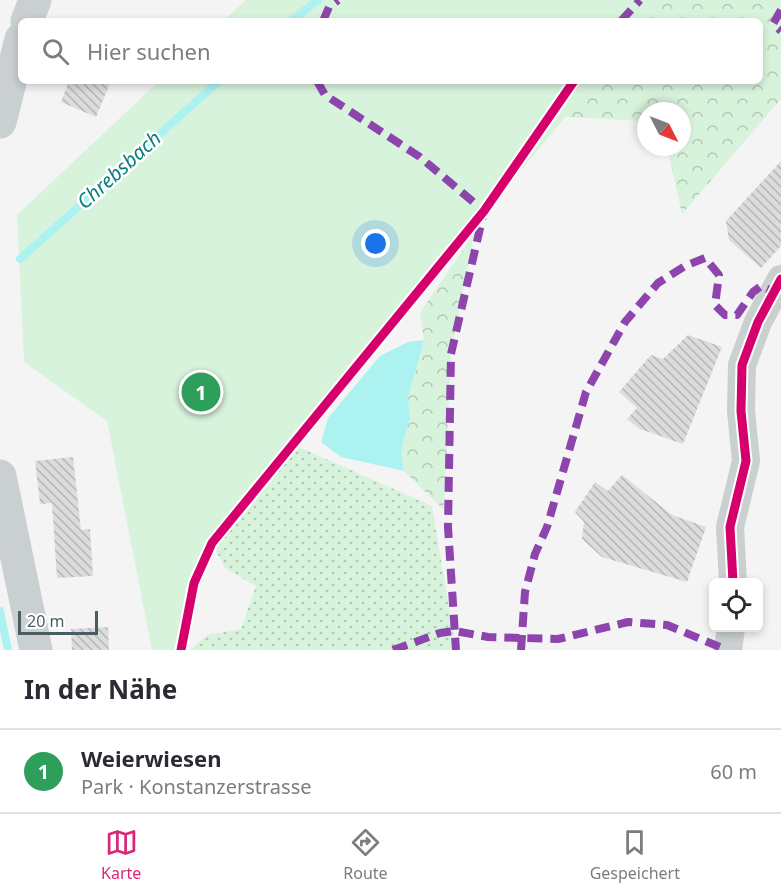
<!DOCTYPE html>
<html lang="de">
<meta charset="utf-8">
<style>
body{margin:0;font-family:"Noto Sans",sans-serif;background:#f7f7f7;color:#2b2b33}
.controls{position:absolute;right:18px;bottom:18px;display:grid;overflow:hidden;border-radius:9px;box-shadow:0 3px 9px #0003}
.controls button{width:54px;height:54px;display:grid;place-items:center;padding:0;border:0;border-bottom:2px solid #e1e1e2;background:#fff;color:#2b2b33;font:30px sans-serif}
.compass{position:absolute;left:637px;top:102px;width:54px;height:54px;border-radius:50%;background:#fff;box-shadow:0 3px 9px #0003;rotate:132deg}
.scale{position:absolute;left:18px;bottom:15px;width:80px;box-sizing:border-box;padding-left:6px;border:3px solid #495c62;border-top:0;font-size:16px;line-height:21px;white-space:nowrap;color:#495c62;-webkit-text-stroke:4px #fff;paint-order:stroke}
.you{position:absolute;left:376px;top:244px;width:21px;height:21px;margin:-15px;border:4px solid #fff;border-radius:50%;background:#1a73e8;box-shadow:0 0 0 9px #1a73e833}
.badge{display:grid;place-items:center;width:39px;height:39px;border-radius:50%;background:#db2777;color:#fff;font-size:20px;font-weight:700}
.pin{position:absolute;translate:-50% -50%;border:3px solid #fff;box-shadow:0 2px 6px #0006}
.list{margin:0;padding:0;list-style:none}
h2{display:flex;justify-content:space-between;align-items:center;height:78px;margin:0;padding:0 24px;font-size:26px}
h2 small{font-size:20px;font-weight:400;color:#7c7c81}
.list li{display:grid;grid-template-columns:39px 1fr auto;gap:18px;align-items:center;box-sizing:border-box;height:84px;padding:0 24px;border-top:2px solid #e1e1e2}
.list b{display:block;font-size:22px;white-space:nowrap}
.list p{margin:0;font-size:20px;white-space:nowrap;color:#7c7c81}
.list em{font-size:20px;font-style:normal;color:#7c7c81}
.icon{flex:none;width:33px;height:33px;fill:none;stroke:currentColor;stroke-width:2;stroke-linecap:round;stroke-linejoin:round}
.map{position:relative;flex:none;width:781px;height:650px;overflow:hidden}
.search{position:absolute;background:#fff;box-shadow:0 3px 9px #0003;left:18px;right:18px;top:18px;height:66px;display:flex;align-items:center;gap:15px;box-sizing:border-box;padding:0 21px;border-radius:9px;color:#7c7c81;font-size:22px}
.sheet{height:162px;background:#fff}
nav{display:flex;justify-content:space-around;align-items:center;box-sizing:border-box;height:84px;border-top:2px solid #e1e1e2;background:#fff;font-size:16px;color:#7c7c81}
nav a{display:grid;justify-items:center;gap:3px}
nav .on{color:#db2777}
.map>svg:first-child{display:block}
.grass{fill:url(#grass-dots)}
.forest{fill:url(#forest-crowns)}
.green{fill:#d8f3dc}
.water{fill:#acf2f0}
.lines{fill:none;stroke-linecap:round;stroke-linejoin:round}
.stream{stroke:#acf2f0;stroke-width:8}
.building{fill:url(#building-back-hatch)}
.minor{stroke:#cacfcf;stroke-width:28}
.secondary{stroke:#cacfd1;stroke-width:33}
.quiet{stroke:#8e44ad;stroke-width:8;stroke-dasharray:15 8;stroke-linecap:butt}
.cycleway-casing{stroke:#fff;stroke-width:13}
.cycleway{stroke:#d6006c;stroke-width:9}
.labels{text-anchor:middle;stroke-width:5;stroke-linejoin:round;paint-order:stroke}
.water-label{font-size:20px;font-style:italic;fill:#0a7e7c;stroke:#fff}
</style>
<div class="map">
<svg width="781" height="650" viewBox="0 0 781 650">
<defs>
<pattern id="grass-dots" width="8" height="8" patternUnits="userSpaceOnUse" patternTransform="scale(1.5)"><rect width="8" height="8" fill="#d8f3dc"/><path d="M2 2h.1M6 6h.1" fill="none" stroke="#b1c8b6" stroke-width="1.8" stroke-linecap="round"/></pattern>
<pattern id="forest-crowns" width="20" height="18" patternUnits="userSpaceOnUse" patternTransform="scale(1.5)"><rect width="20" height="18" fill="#d8f3dc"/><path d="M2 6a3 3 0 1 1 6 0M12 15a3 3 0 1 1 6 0" fill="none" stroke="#b1c8b6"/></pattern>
<pattern id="building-back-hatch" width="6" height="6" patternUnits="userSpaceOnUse" patternTransform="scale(1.5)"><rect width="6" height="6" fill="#dcdcdd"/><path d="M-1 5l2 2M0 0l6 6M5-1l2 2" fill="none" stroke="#b4b6b7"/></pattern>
</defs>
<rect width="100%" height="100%" fill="#f4f4f4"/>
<polygon class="grass" points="292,444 432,506 456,650 190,650 207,635 241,629 256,586 225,568 212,543"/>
<g class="forest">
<polygon points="649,0 781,0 781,99 682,214 667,147 682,147 682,111 646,111 646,121 548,116 578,81 760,81 760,21 631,21"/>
<polygon points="474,233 451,354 444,510 404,471 401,451 410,418 408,398 424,340 420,313"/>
</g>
<g class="green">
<polygon points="246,0 663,0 645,21 223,21"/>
<polygon points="159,81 595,81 212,543 182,650 152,650 107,421 24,362 17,215"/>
</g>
<polygon class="water" points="424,340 408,398 410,418 401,451 404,471 341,457 321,442 328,418 380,356 408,342"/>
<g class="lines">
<g class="stream">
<polyline points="291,21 318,0"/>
<polyline points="20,259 219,81"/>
<polyline points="0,611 8,650"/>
</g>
</g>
<g class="building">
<polygon points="69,81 111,81 96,117 61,102"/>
<polygon points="781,161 781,246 761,268 729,240 726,221"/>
<polygon points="688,335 722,347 683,444 640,429 627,419 637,408 619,392 651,355 663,359"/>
<polygon points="73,457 81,530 90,529 93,576 57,578 52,503 40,504 35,461"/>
<polygon points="622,475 672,515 706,527 687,582 602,557 582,539 584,522 575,512 595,482 608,491"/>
<polygon points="108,627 109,650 72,650 71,629"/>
</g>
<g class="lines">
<g class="minor">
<polyline points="733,582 730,527 746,461 741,411 742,365 758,322 781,279"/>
<polyline points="728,650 731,628"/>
</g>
<g class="secondary">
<polyline points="27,21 35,0"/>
<polyline points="0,122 21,39"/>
<polyline points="0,476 36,650"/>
</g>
<g class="quiet">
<polyline points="781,10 773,24 781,31"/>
<polyline points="323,21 329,7 338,0"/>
<polyline points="621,21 640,0"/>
<polyline points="317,81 325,95 420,157 484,211 451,354 448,527 456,650"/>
<polyline points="393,650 440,633 455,631 488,637 558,639 628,622 667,625 727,650"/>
<polyline points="521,650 525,592 535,554 547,527 586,392 625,322 658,283 685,266 705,258 719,275 715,305 725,315 737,315 753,292 761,286 779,294"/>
</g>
<g class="cycleway-casing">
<g id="cycleway">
<polyline points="733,582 730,527 746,461 741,411 742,365 758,322 781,279"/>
<polyline points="181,650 194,583 212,543 484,211 574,81"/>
</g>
</g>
<use href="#cycleway" class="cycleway"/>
</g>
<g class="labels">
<g class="water-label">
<text transform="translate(119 170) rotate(-42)" y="7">Chrebsbach</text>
</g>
</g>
</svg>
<div class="controls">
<button><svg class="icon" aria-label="locate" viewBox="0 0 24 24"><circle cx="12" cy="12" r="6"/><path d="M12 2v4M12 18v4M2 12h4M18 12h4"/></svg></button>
</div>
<svg class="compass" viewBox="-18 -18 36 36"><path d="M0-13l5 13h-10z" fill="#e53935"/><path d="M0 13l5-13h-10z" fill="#7c7c81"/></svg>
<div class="scale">20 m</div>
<div class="you"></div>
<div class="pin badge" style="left:201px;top:392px;background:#2e9e5b">1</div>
<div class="search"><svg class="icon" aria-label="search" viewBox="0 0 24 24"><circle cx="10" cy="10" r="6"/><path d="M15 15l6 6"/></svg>Hier suchen</div>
</div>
<section class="sheet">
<h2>In der Nähe<small></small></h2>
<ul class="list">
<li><span class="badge" style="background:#2e9e5b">1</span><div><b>Weierwiesen</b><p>Park · Konstanzerstrasse</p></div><em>60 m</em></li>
</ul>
</section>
<nav>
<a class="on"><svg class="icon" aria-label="map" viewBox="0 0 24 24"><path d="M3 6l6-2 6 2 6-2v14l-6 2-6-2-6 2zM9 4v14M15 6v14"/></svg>Karte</a>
<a><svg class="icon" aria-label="directions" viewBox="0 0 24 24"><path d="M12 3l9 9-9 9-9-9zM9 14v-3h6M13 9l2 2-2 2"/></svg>Route</a>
<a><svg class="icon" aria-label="saved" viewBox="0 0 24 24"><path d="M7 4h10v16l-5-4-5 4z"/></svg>Gespeichert</a>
</nav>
